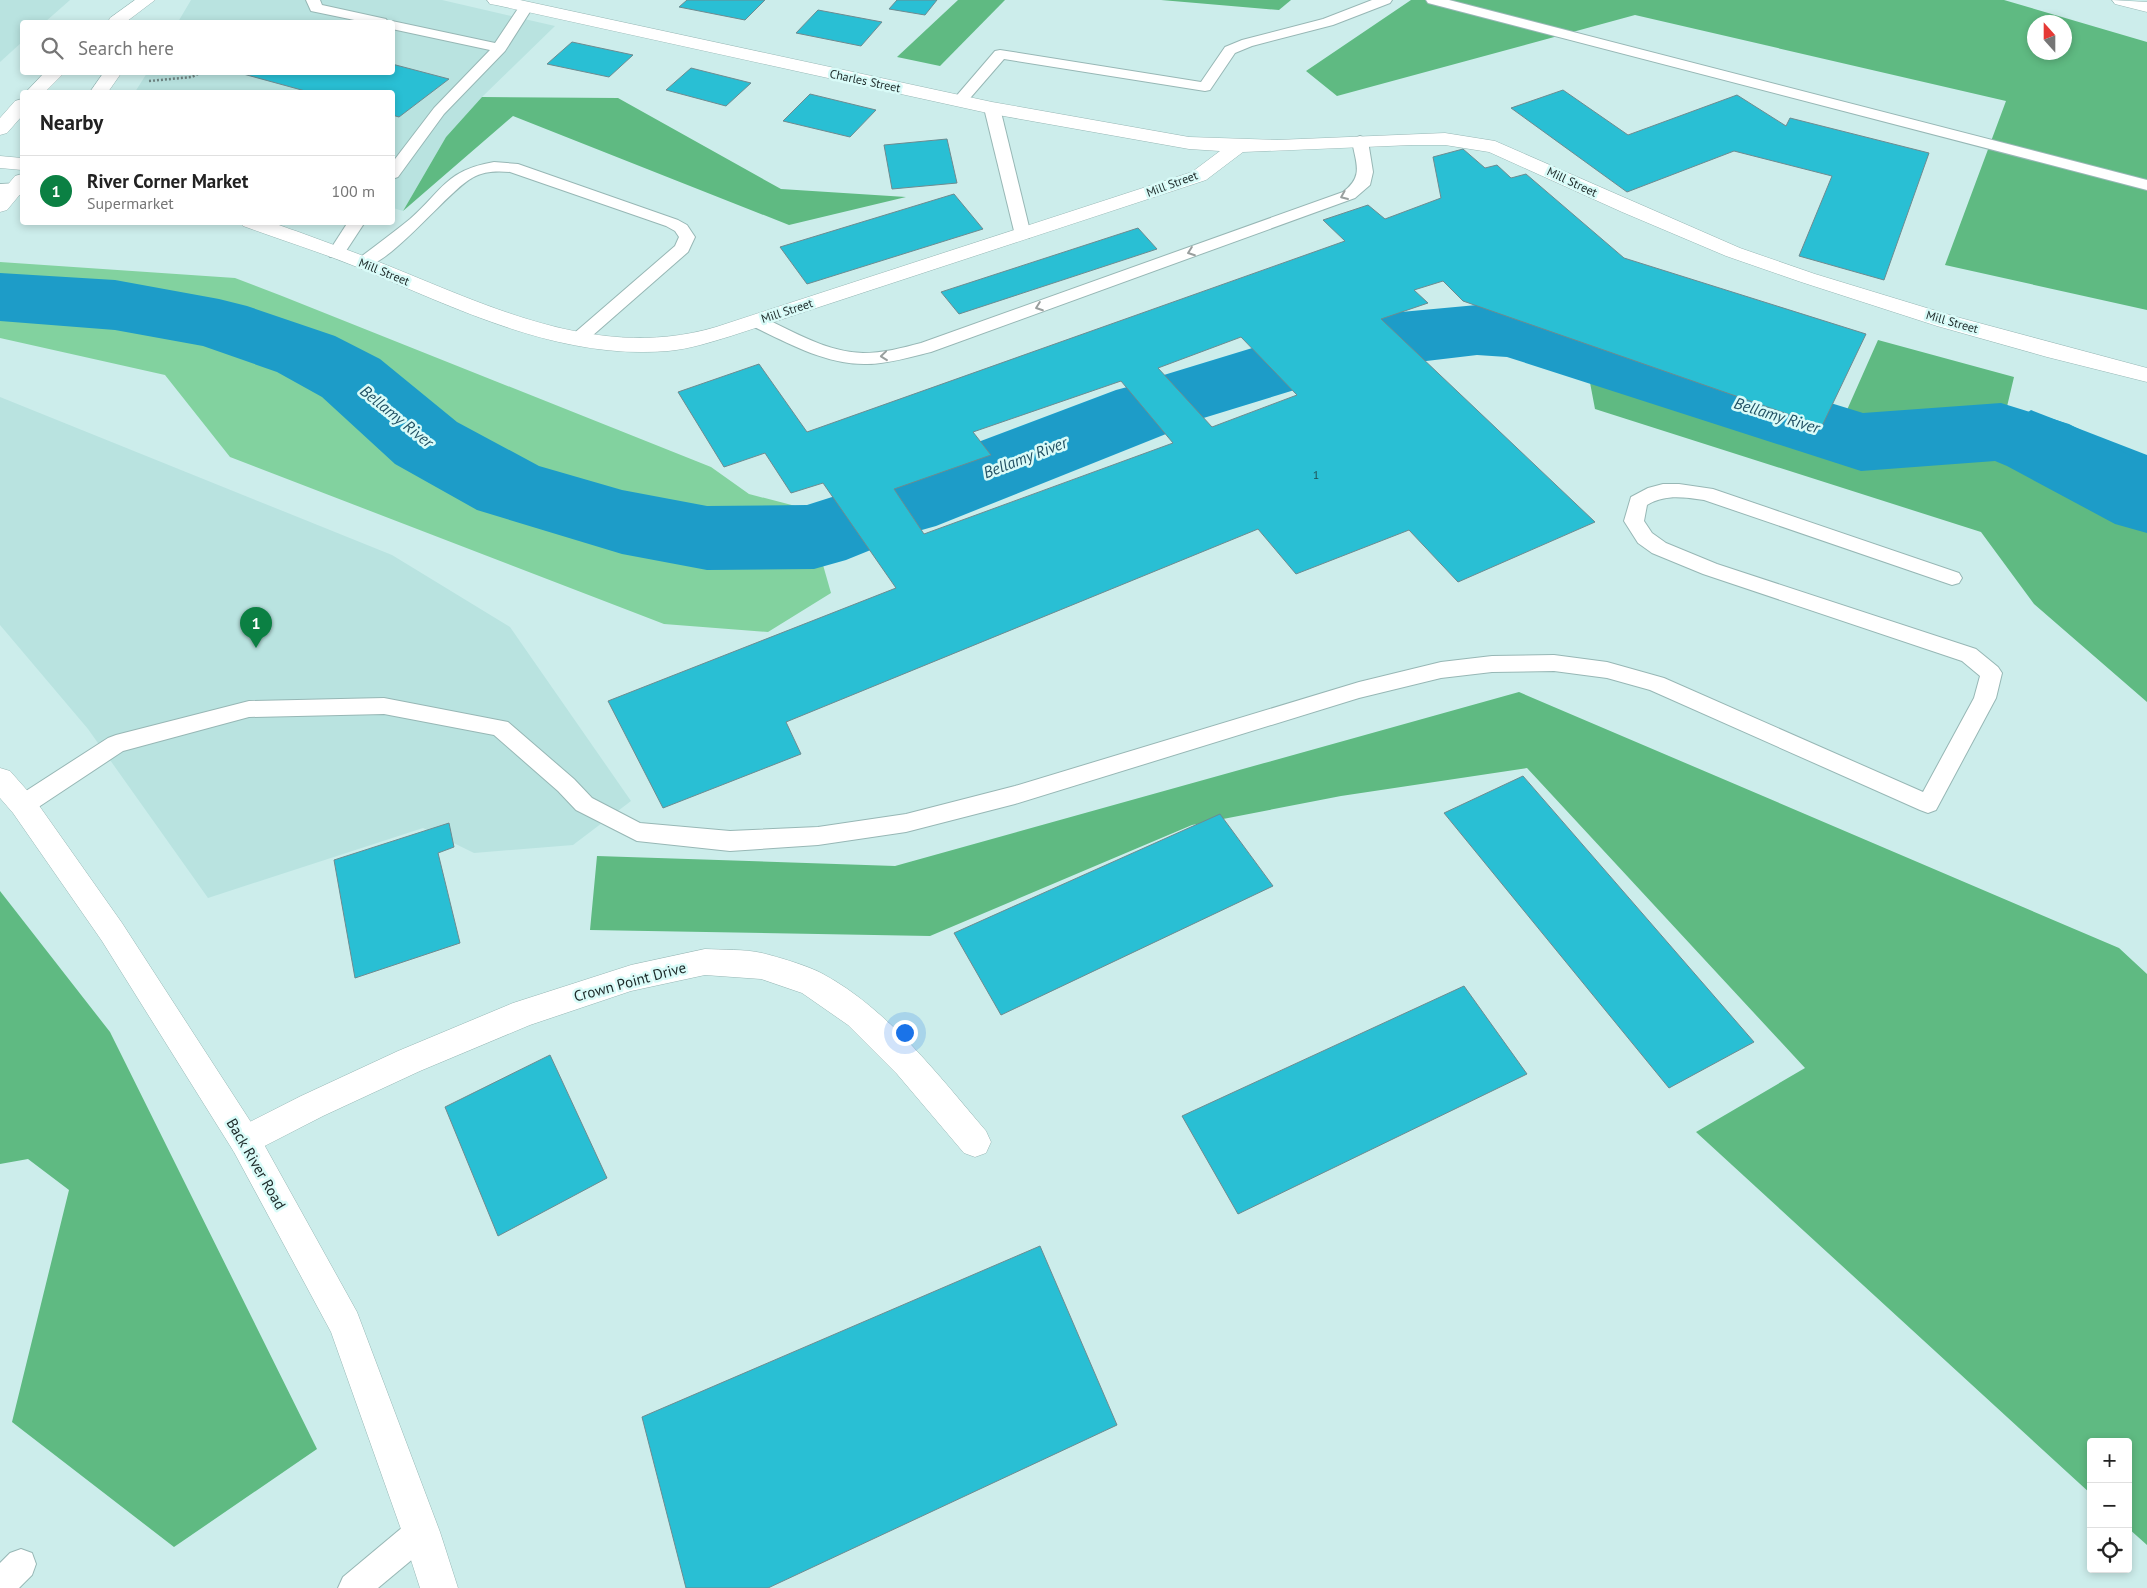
<!DOCTYPE html>
<meta charset="utf-8">
<style>
body{margin:0;font-family:"PT Sans",sans-serif;background:#f6f6f6;color:#222}
.controls{position:absolute;right:15px;bottom:15px;display:grid;overflow:hidden;border-radius:5px;box-shadow:0 2px 8px #0003}
.controls button{width:45px;height:45px;display:grid;place-items:center;padding:0;border:0;border-bottom:1px solid #e0e0e0;background:#fff;color:#222;font:25px sans-serif}
.compass{position:absolute;left:2027px;top:15px;width:45px;height:45px;border-radius:50%;background:#fff;box-shadow:0 2px 8px #0003;rotate:339deg}
.you{position:absolute;left:904px;top:1032px;width:18px;height:18px;margin:-12px;border:4px solid #fff;border-radius:50%;background:#1a73e8;box-shadow:0 0 0 8px #1a73e833}
.badge{display:grid;place-items:center;width:32px;height:32px;border-radius:50%;background:#0b8043;color:#fff;font-size:16px;font-weight:700}
.pin{position:absolute;translate:-50% -41px;filter:drop-shadow(0 1px 2px #0008)}
.pin::after{content:'';position:absolute;top:26px;width:18px;height:15px;background:inherit;clip-path:polygon(0 0,100% 0,50% 100%)}
.list{margin:0;padding:0;list-style:none}
h2{display:flex;justify-content:space-between;align-items:center;height:65px;margin:0;padding:0 20px;font-size:21px}
h2 small{font-size:16px;font-weight:400;color:#767676}
.list li{display:grid;grid-template-columns:32px 1fr auto;gap:15px;align-items:center;box-sizing:border-box;height:70px;padding:0 20px;border-top:1px solid #e0e0e0}
.list b{display:block;font-size:19px;white-space:nowrap}
.list p{margin:0;font-size:16px;white-space:nowrap;color:#767676}
.list em{font-size:16px;font-style:normal;color:#767676}
.icon{flex:none;width:28px;height:28px;fill:none;stroke:currentColor;stroke-width:2;stroke-linecap:round;stroke-linejoin:round}
.map{position:relative;flex:none;width:2147px;height:1588px;overflow:hidden}
.search{position:absolute;background:#fff;box-shadow:0 2px 8px #0003;left:20px;top:20px;width:375px;height:55px;display:flex;align-items:center;gap:12px;box-sizing:border-box;padding:0 18px;border-radius:5px;color:#767676;font-size:19px}
.panel{position:absolute;background:#fff;box-shadow:0 2px 8px #0003;left:20px;top:90px;width:375px;height:135px;border-radius:5px}
.map>svg:first-child{display:block}
.built{fill:#b9e3e0}
.green{fill:#82d29f}
.forest{fill:#5fba82;fill-rule:evenodd}
.water{fill:#1d9cc8}
.lines{fill:none;stroke-linecap:round;stroke-linejoin:round}
.river{fill:#1d9cc8;fill-rule:evenodd}
.building{fill:#29bfd4;stroke:#6d8b90;fill-rule:evenodd}
.service-casing{stroke:#97b7b5;stroke-width:2}
.minor-casing{stroke:#97b7b5;stroke-width:1}
.tertiary-casing{stroke:#97b7b5;stroke-width:1}
.primary-casing{stroke:#97b7b5;stroke-width:1}
.motorway-casing{stroke:#97b7b5;stroke-width:1}
.path{stroke:#708785;stroke-width:2.5;stroke-dasharray:2 2;stroke-linecap:butt}
.service{fill:#fff;fill-rule:evenodd}
.minor{fill:#fff;fill-rule:evenodd}
.tertiary{fill:#fff;fill-rule:evenodd}
.primary{fill:#fff;fill-rule:evenodd}
.motorway{fill:#fff;fill-rule:evenodd}
.oneway{stroke:#999f9e}
.labels{text-anchor:middle;stroke-width:5;stroke-linejoin:round;paint-order:stroke}
.far-street-label{font-size:12px;fill:#1c2928;stroke:#d9fbf8}
.number-label{font-size:12px;fill:#1f4e53}
.street-label{font-size:15px;fill:#1c2928;stroke:#d9fbf8}
.water-label{font-size:16px;font-style:italic;fill:#225164;stroke:#d9fbf8}
</style>
<div class="map">
<svg width="2147" height="1588" viewBox="0 0 2147 1588">
<rect width="100%" height="100%" fill="#ccedeb"/>
<g class="built">
<polygon points="0,0 70,0 45,22 22,22 22,42 0,62"/>
<polygon points="191,0 442,0 555,26 482,97 446,137 403,211 393,208 392,92 135,92 147,73 392,72 392,22 178,22"/>
<polygon points="0,397 392,555 510,627 631,801 573,845 474,853 423,828 208,898 88,729 0,625"/>
</g>
<polygon class="green" points="0,262 235,278 282,296 711,467 749,494 807,509 831,593 768,632 664,624 230,457 165,375 0,338"/>
<g class="forest">
<polygon points="958,0 1005,0 940,66 897,57"/>
<polygon points="1161,0 1291,0 1279,10"/>
<path d="M 1411,0 L 2004,0 L 2147,42 L 2147,310 L 1945,265 L 2006,101 L 1635,15 L 1337,96 L 1306,71 ZM 2034,22 L 2064,22 L 2064,52 L 2034,52 Z"/>
<polygon points="482,97 618,98 781,189 906,197 789,225 513,116 403,211 446,137"/>
<polygon points="1878,340 2014,377 2001,432 2147,530 2147,702 2034,604 1981,532 1595,409 1584,351 1835,437"/>
<polygon points="1519,692 2119,948 2147,974 2147,1545 2128,1528 2128,1442 2091,1442 2091,1494 1696,1132 1805,1068 1527,768 1341,796 1192,825 930,936 590,930 597,856 895,866"/>
<polygon points="0,891 110,1032 317,1449 174,1547 12,1422 69,1190 28,1159 0,1164"/>
</g>
<polygon class="water" points="2031,410 2147,455 2147,530 2001,432"/>
<g class="lines">
<g class="river">
<polygon points="0,273 115,280 219,299 247,306 335,336 380,359 457,422 539,466 622,490 707,506 807,505 851,491 865,495 872,482 1116,390 1146,382 1151,383 1154,378 1272,342 1301,350 1313,369 1301,388 1184,424 1180,423 1176,430 936,526 904,535 891,531 883,545 846,560 814,569 707,570 622,554 477,510 395,464 322,397 277,372 203,346 115,330 0,321"/>
<polygon points="1477,305 1514,307 1543,314 1863,413 2001,403 2069,424 2147,464 2147,533 2115,524 2007,466 1995,461 1861,471 1507,357 1477,355 1401,364 1372,356 1360,338 1372,320 1401,312"/>
</g>
</g>
<g class="building">
<polygon points="687,0 765,0 745,20 679,7"/>
<polygon points="897,0 937,0 925,15 889,9"/>
<polygon points="818,10 882,22 861,46 796,33"/>
<polygon points="572,42 633,55 609,77 547,64"/>
<polygon points="392,64 449,79 399,117 392,115 392,92 309,92 236,72 392,72"/>
<polygon points="691,68 751,83 726,106 666,90"/>
<polygon points="1563,90 1628,135 1737,95 1786,126 1790,118 1929,153 1884,280 1799,256 1832,176 1734,151 1627,192 1511,108"/>
<polygon points="810,94 876,110 850,137 783,121"/>
<polygon points="947,139 957,183 892,189 884,145"/>
<path d="M 1463,149 L 1485,168 L 1497,165 L 1511,178 L 1526,174 L 1624,258 L 1866,334 L 1822,426 L 1463,301 L 1443,281 L 1414,290 L 1428,303 L 1381,319 L 1595,522 L 1458,582 L 1409,530 L 1296,574 L 1258,529 L 786,722 L 801,754 L 663,808 L 608,701 L 896,588 L 823,483 L 791,493 L 765,453 L 724,467 L 678,392 L 759,364 L 807,432 L 1345,241 L 1323,220 L 1368,205 L 1385,219 L 1441,198 L 1433,157 ZM 1241,337 L 1297,395 L 1212,427 L 1158,368 ZM 1121,381 L 1173,443 L 924,534 L 894,489 L 991,455 L 973,432 Z"/>
<polygon points="954,194 983,229 807,284 780,247"/>
<polygon points="1138,228 1157,249 959,314 941,292"/>
<polygon points="1523,776 1754,1042 1669,1088 1444,813"/>
<polygon points="1220,814 1273,886 1001,1015 954,933"/>
<polygon points="449,823 454,847 438,853 460,943 355,978 334,860"/>
<polygon points="1464,986 1527,1074 1238,1214 1182,1116"/>
<polygon points="550,1055 607,1178 498,1236 445,1107"/>
<polygon points="1040,1246 1117,1425 768,1588 686,1588 642,1417"/>
</g>
<g class="lines">
<g class="service-casing">
<g id="service">
<polygon points="306,0 320,0 322,5 386,19 388,22 392,21 495,43 521,4 526,3 533,7 505,51 444,114 398,177 392,179 392,163 434,108 490,50 392,29 392,22 364,22 311,11"/>
<polygon points="1372,0 1392,0 1390,3 1333,25 1252,46 1235,53 1210,90 1205,91 1004,59 965,104 955,104 952,101 995,51 1000,50 1201,82 1225,47 1242,40 1323,19"/>
<polygon points="1426,0 1449,0 2147,180 2147,190 1428,3"/>
<polygon points="992,103 997,105 1000,108 1031,235 1029,238 1017,238 1015,235 984,108 987,105"/>
<path d="M 1360,136 L 1365,138 L 1368,141 L 1373,172 L 1370,185 L 1355,198 L 931,352 C 910,357 888,364 867,364 C 825,365 786,342 750,325 L 747,321 L 750,317 L 756,316 L 762,317 C 794,332 827,352 863,353 C 883,353 902,348 921,343 L 1343,192 C 1364,176 1356,164 1352,141 L 1355,138 Z"/>
<path d="M 494,162 L 518,164 L 678,220 L 687,225 L 695,237 L 688,252 L 584,343 L 578,345 L 572,343 L 569,339 L 572,335 L 675,246 L 679,237 L 675,231 L 666,226 L 510,172 C 497,171 484,171 472,178 C 447,191 385,273 358,267 L 356,263 L 358,259 C 375,246 393,233 410,219 C 443,190 446,170 494,162 Z"/>
<polygon points="348,222 365,222 342,257 330,257 328,253"/>
<path d="M 1663,484 L 1679,484 L 1713,489 L 1959,573 L 1962,578 L 1959,583 L 1952,585 L 1704,500 C 1683,497 1665,494 1647,505 L 1644,521 L 1652,533 L 1666,543 L 1717,564 L 1976,649 L 1998,667 L 2002,673 L 1996,698 L 1936,810 L 1928,813 L 1920,810 L 1650,690 L 1607,678 L 1554,671 L 1492,672 L 1441,678 L 1359,698 L 1015,804 L 906,832 L 818,845 L 730,851 L 637,841 L 576,810 L 558,791 L 494,735 L 384,714 L 249,717 L 123,751 L 31,812 L 23,814 L 15,812 L 12,805 L 15,798 L 108,738 L 116,735 L 249,701 L 384,698 L 508,722 L 574,779 L 592,798 L 640,823 L 730,831 L 818,827 L 906,814 L 1015,786 L 1359,682 L 1441,662 L 1492,656 L 1554,655 L 1607,662 L 1664,678 L 1923,792 L 1974,698 L 1980,676 L 1962,661 L 1703,574 L 1652,553 L 1638,543 L 1624,521 L 1631,497 L 1648,488 Z"/>
<polygon points="421,1517 432,1521 436,1532 432,1543 378,1588 338,1588 343,1577 410,1521"/>
<polygon points="21,1549 32,1553 36,1564 32,1575 19,1588 0,1588 0,1563 10,1553"/>
</g>
</g>
<g class="minor-casing">
<g id="minor">
<path d="M 487,0 L 520,0 L 992,102 L 1189,137 L 1277,140 L 1445,133 L 1495,141 L 1740,248 L 1815,274 L 1953,316 L 2147,368 L 2147,382 L 2047,357 L 1937,326 L 1801,282 L 1726,256 L 1622,212 L 1489,152 L 1445,145 L 1412,145 L 1243,152 L 1206,180 L 731,336 C 711,342 690,349 668,351 C 558,360 456,308 357,267 C 320,252 281,240 243,226 L 240,222 C 250,222 261,221 271,223 C 279,224 288,229 296,231 C 315,238 334,245 353,252 C 469,295 588,365 716,327 L 1192,172 L 1220,151 L 1189,149 L 992,114 L 496,5 L 490,4 Z"/>
<path d="M 705,949 C 723,950 744,949 762,953 C 778,957 809,966 823,974 C 888,1009 939,1076 986,1131 L 991,1142 L 986,1153 L 975,1157 L 964,1153 L 897,1074 L 848,1025 L 802,993 L 761,979 L 705,975 L 631,991 L 530,1025 L 420,1071 L 323,1116 L 245,1156 L 234,1152 L 229,1141 L 234,1130 L 301,1096 L 398,1051 L 513,1003 L 631,965 Z"/>
</g>
</g>
<g class="tertiary-casing">
<polygon id="tertiary" points="0,768 10,771 33,797 122,923 256,1130 357,1312 440,1532 458,1588 420,1588 402,1532 331,1332 234,1152 102,941 13,813 0,798"/>
</g>
<g class="primary-casing">
<g id="primary">
<polygon points="135,0 155,0 126,22 108,22 110,18"/>
<polygon points="45,72 65,72 45,92 26,92"/>
<polygon points="104,72 122,72 108,92 90,92"/>
<polygon points="22,99 22,116 7,133 0,135 0,118 15,101"/>
<polygon points="22,174 22,192 7,210 0,212 0,194 15,176"/>
</g>
</g>
<g class="motorway-casing">
<g id="motorway">
<polygon points="2112,0 2147,2 2147,12 2115,4"/>
<polygon points="0,156 22,158 22,170 0,168"/>
<polygon points="22,183 22,195 0,196 0,184"/>
</g>
</g>
<polyline class="path" points="149,81 192,77 202,72"/>
<use href="#service" class="service"/>
<use href="#minor" class="minor"/>
<use href="#tertiary" class="tertiary"/>
<use href="#primary" class="primary"/>
<use href="#motorway" class="motorway"/>
</g>
<defs><path id="oneway-chevron" d="M-2-3.5L2.5 0L-2 3.5" fill="none" stroke-width="1.6" stroke-linecap="round" stroke-linejoin="round" transform="scale(1.25)"/></defs>
<g class="oneway">
<use href="#oneway-chevron" transform="translate(1344 196) rotate(157)"/>
<use href="#oneway-chevron" transform="translate(1191 252) rotate(160)"/>
<use href="#oneway-chevron" transform="translate(1039 307) rotate(160)"/>
<use href="#oneway-chevron" transform="translate(884 356) rotate(174)"/>
</g>
<g class="labels">
<g class="far-street-label">
<text transform="translate(865 81) rotate(12)" y="4">Charles Street</text>
<text transform="translate(1572 182) rotate(25)" y="4">Mill Street</text>
<text transform="translate(1172 184) rotate(-20)" y="4">Mill Street</text>
<text transform="translate(384 272) rotate(22)" y="4">Mill Street</text>
<text transform="translate(787 311) rotate(-18)" y="4">Mill Street</text>
<text transform="translate(1952 322) rotate(16)" y="4">Mill Street</text>
</g>
<g class="number-label">
<text x="1316" y="479">1</text>
</g>
<g class="street-label">
<text transform="translate(630 982) rotate(-15)" y="5">Crown Point Drive</text>
<text transform="translate(256 1164) rotate(60)" y="5">Back River Road</text>
</g>
<g class="water-label">
<text transform="translate(1777 415) rotate(17)" y="6">Bellamy River</text>
<text transform="translate(397 416) rotate(39)" y="6">Bellamy River</text>
<text transform="translate(1025 457) rotate(-21)" y="6">Bellamy River</text>
</g>
</g>
</svg>
<div class="controls">
<button>+</button>
<button>−</button>
<button><svg class="icon" aria-label="locate" viewBox="0 0 24 24"><circle cx="12" cy="12" r="6"/><path d="M12 2v4M12 18v4M2 12h4M18 12h4"/></svg></button>
</div>
<svg class="compass" viewBox="-18 -18 36 36"><path d="M0-13l5 13h-10z" fill="#e53935"/><path d="M0 13l5-13h-10z" fill="#767676"/></svg>
<div class="you"></div>
<div class="pin badge" style="left:256px;top:648px">1</div>
<div class="search"><svg class="icon" aria-label="search" viewBox="0 0 24 24"><circle cx="10" cy="10" r="6"/><path d="M15 15l6 6"/></svg>Search here</div>
<section class="panel">
<h2>Nearby<small></small></h2>
<ul class="list">
<li><span class="badge">1</span><div><b>River Corner Market</b><p>Supermarket</p></div><em>100 m</em></li>
</ul>
</section>
</div>
